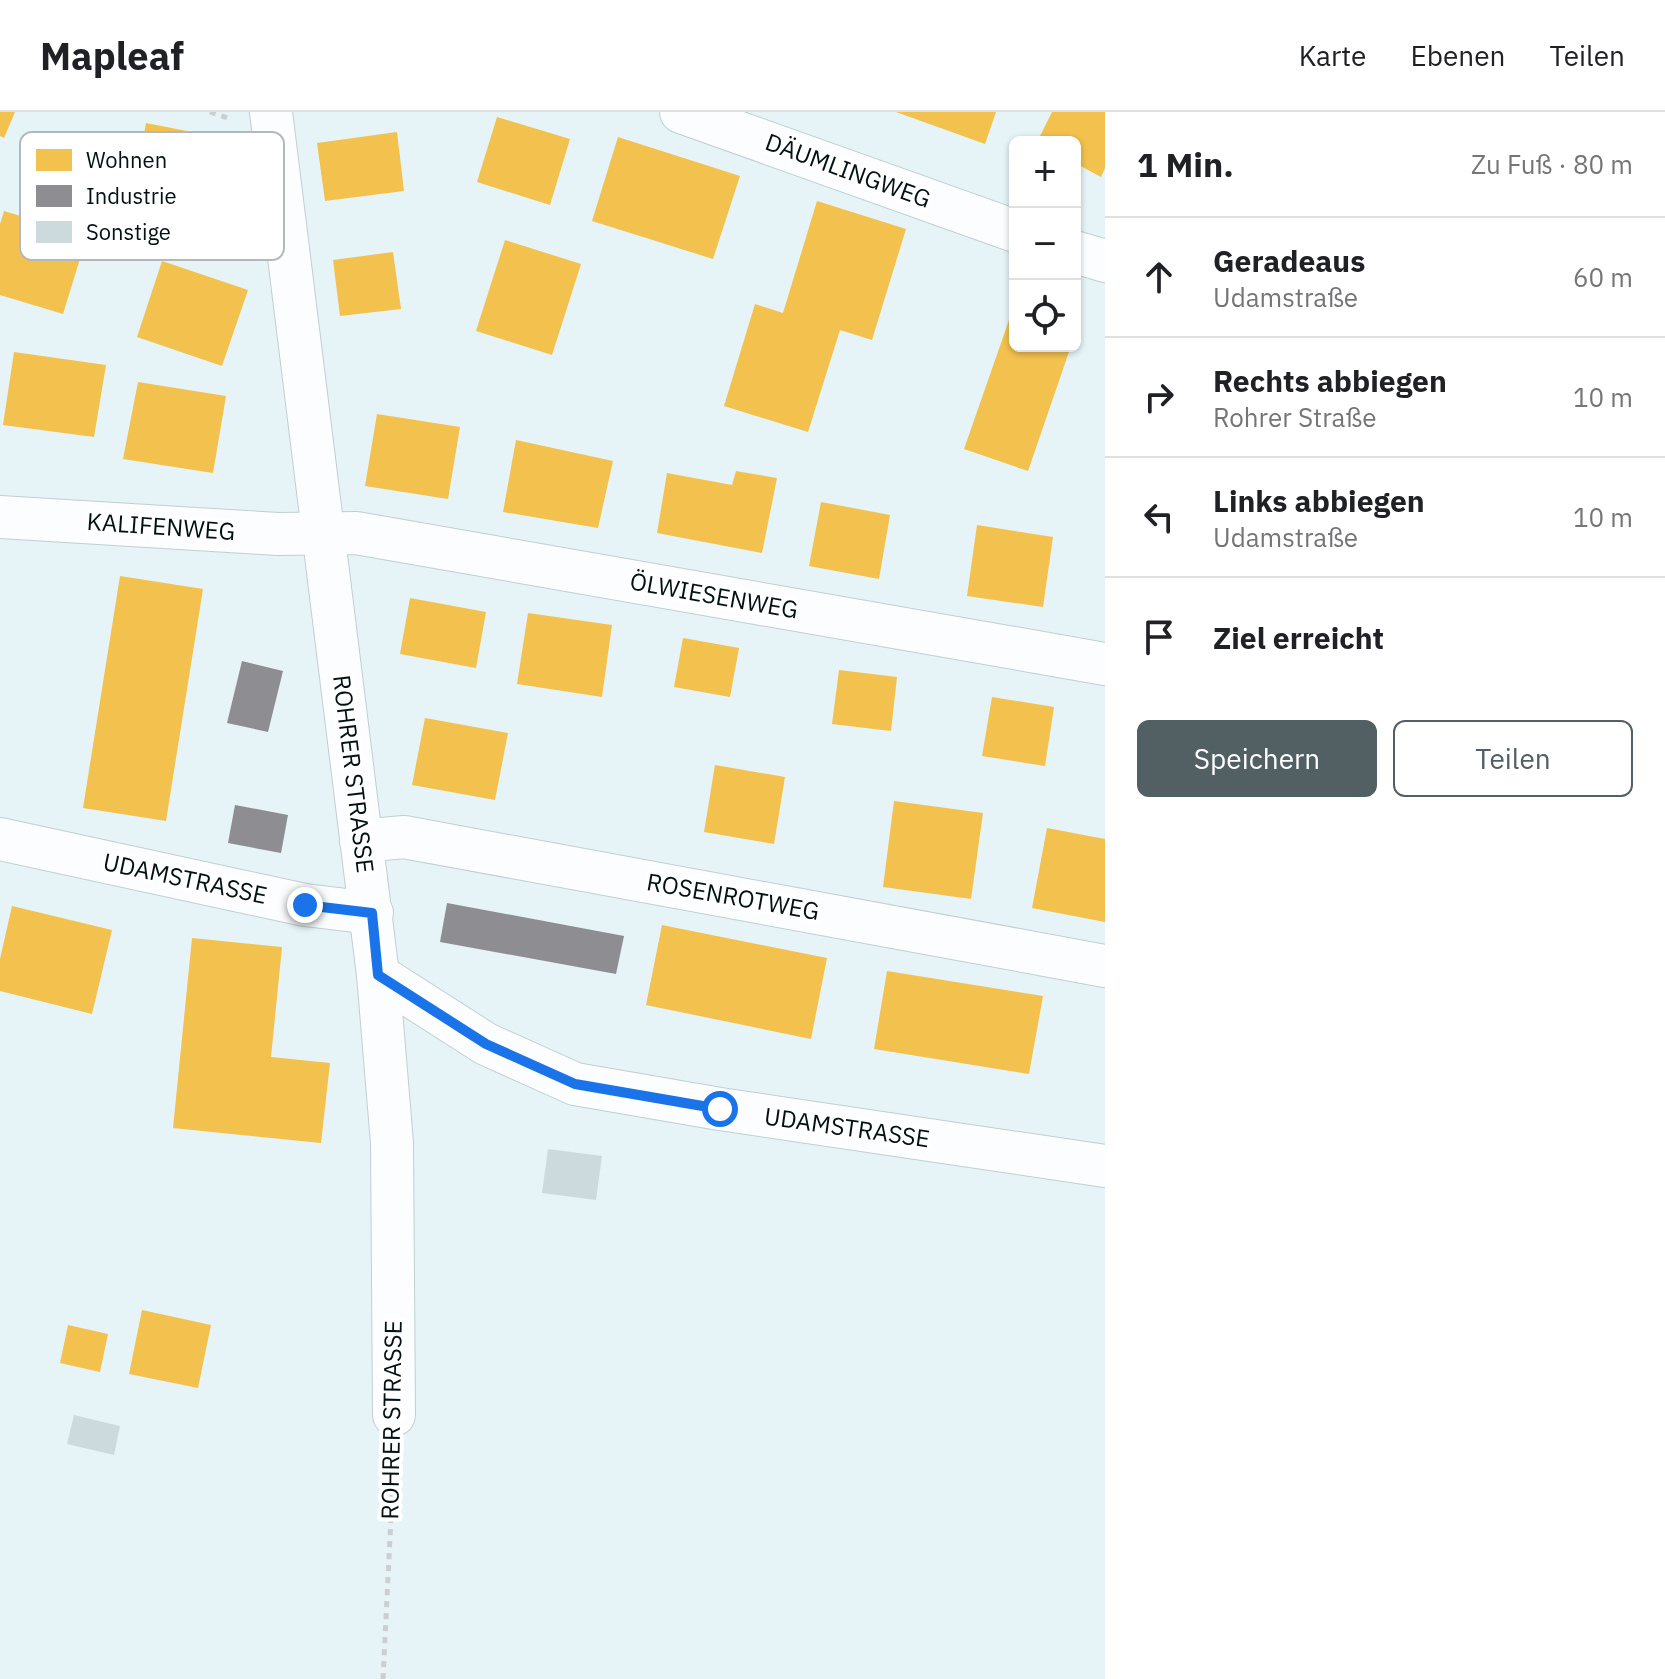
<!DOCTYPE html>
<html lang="de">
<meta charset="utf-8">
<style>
body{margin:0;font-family:"IBM Plex Sans",sans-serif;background:#f6f6f6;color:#202124}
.controls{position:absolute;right:24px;top:24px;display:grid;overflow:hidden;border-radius:12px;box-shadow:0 2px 6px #0004}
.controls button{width:72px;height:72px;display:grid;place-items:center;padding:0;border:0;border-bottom:2px solid #e0e0e0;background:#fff;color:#202124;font:40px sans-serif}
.stop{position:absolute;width:24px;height:24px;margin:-18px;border:6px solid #1a73e8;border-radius:50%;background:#fff}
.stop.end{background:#1a73e8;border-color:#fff;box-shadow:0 2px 8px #0008}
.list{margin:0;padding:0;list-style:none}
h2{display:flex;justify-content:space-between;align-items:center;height:104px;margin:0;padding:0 32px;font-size:34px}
h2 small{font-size:26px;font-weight:400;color:#757577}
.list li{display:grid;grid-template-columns:52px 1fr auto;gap:24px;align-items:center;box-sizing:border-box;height:120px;padding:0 32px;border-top:2px solid #e0e0e0}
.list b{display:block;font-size:30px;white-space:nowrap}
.list p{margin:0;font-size:26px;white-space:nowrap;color:#757577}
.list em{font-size:26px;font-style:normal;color:#757577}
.actions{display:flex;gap:16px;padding:24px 32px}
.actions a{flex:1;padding:18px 0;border:2px solid #526063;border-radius:12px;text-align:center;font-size:28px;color:#526063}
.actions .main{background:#526063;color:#fff}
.icon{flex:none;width:44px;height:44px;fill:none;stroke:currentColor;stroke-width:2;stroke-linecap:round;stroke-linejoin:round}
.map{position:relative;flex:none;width:1105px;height:1567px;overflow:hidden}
header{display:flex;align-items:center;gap:48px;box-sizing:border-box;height:112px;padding:0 40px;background:#fff;border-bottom:2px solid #e0e0e0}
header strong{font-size:38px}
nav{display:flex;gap:44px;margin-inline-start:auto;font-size:28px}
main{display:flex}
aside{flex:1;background:#fff}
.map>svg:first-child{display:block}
.homes{fill:#f2c14e}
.industry{fill:#8d8d92}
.building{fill:#ccdadd}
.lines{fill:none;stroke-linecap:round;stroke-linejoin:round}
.minor-casing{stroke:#c1cfd2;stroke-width:44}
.path{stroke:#cbcfd0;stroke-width:5;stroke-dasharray:6 6;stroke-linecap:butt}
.minor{stroke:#fbfdfe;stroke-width:42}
.route{stroke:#1a73e8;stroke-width:10}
.labels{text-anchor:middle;stroke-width:8;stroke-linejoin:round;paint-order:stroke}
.street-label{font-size:24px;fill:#031113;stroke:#fff}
.key{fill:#fff;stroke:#b3b8b8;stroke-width:2}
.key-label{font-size:22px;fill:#031113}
</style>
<header>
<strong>Mapleaf</strong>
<nav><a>Karte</a><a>Ebenen</a><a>Teilen</a></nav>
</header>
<main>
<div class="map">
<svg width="1105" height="1567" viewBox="0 0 1105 1567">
<rect width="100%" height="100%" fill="#e6f4f7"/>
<g class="homes">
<polygon points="0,0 15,0 4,26 0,24"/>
<polygon points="896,0 996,0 985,32"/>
<polygon points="1052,0 1105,0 1105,56 1101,65 1075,51 1075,30 1037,30"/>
<polygon points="497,5 570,27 550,93 477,70"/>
<polygon points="146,11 223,26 206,117 129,102"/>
<polygon points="397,20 404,79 325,89 317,31"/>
<polygon points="618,25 740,64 713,147 592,109"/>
<polygon points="817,89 906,117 872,228 840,218 808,320 724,294 755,192 783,201"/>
<polygon points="4,99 87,124 63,202 0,183 0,112"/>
<polygon points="505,128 581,152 552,243 476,219"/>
<polygon points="393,140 401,197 340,204 333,148"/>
<polygon points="162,149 248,178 222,254 137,225"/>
<polygon points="1015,191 1015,234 1071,234 1028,359 964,337"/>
<polygon points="14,240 106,253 94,325 3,313"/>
<polygon points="138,270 226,284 213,361 123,347"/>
<polygon points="377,302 460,315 448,387 365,374"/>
<polygon points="516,328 613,349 598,416 503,400"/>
<polygon points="736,359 777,366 762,441 657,421 667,361 732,373"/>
<polygon points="821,390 890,403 879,467 809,454"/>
<polygon points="977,413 1053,425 1043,495 967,484"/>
<polygon points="120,464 203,477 166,709 83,696"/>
<polygon points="410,486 486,500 476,556 400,542"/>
<polygon points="528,501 612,513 602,585 517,572"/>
<polygon points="683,526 739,536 730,585 674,575"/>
<polygon points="839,558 897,565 891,619 832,612"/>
<polygon points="992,585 1054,595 1045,654 982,644"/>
<polygon points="425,606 508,621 495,688 412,673"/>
<polygon points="715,653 785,665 774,732 704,720"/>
<polygon points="894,689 983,701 971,787 883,775"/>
<polygon points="1047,716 1105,727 1105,810 1032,796"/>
<polygon points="12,794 112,818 92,902 0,879 0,847"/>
<polygon points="662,813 827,846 811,927 646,893"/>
<polygon points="192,826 282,835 271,945 330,951 321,1031 173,1016"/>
<polygon points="887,859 1043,884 1029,962 874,937"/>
<polygon points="142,1198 211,1213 198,1276 129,1262"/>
<polygon points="68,1213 108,1222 100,1260 60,1251"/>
</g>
<g class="industry">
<polygon points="242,549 283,559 268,620 227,611"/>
<polygon points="235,693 288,703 281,741 228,731"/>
<polygon points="447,791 624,824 616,862 440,830"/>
</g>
<g class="building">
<polygon points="548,1037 602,1044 596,1088 542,1081"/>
<polygon points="74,1303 120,1314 114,1343 67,1332"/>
</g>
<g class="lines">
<g class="minor-casing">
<g id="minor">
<polyline points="271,0 378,863 392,1031 394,1303"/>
<polyline points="681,0 1015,119"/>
<polyline points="1075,140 1105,149"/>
<polyline points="0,405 278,422 356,421 1105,552"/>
<polyline points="0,727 305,793 372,801"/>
<polyline points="361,729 404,725 1105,854"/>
<polyline points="378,863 486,932 575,972 720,997 1105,1054"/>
</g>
</g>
<g class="path">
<polyline points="210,0 228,6"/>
<polyline points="383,1567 394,1344"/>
</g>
<use href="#minor" class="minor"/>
</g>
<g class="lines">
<polyline class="route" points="305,793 372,801 378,863 486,932 575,972 720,997"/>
</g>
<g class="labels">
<g class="street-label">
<text transform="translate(848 59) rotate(20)" y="8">DÄUMLINGWEG</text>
<text transform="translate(161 415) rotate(4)" y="8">KALIFENWEG</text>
<text transform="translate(714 484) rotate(10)" y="8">ÖLWIESENWEG</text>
<text transform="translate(353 662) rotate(83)" y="8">ROHRER STRASSE</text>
<text transform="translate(185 767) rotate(12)" y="8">UDAMSTRASSE</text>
<text transform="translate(733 785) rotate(10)" y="8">ROSENROTWEG</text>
<text transform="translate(847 1016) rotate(8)" y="8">UDAMSTRASSE</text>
<text transform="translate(392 1308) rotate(-89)" y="8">ROHRER STRASSE</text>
</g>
</g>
<rect x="20" y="20" width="264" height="128" rx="12" class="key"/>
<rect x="36" y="37" width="36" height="22" fill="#f2c14e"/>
<rect x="36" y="73" width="36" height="22" fill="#8d8d92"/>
<rect x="36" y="109" width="36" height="22" fill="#ccdadd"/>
<g class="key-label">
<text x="86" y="56">Wohnen</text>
<text x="86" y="92">Industrie</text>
<text x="86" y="128">Sonstige</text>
</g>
</svg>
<div class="controls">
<button>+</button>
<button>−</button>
<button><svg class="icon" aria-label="locate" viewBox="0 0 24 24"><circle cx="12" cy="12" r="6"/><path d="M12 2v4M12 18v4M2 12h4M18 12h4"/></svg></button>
</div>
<div class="stop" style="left:720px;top:997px"></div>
<div class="stop end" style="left:305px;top:793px"></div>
</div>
<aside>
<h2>1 Min.<small>Zu Fuß · 80 m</small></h2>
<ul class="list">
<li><svg class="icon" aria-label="ahead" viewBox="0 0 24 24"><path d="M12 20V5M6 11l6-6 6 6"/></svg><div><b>Geradeaus</b><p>Udamstraße</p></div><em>60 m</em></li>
<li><svg class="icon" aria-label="right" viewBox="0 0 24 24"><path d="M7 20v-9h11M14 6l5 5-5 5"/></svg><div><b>Rechts abbiegen</b><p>Rohrer Straße</p></div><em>10 m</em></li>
<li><svg class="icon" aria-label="left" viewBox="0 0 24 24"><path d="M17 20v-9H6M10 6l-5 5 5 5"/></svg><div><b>Links abbiegen</b><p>Udamstraße</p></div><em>10 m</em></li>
<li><svg class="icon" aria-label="arrive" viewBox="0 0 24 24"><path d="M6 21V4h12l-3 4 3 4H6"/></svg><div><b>Ziel erreicht</b></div></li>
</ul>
<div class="actions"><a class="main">Speichern</a><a>Teilen</a></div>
</aside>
</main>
